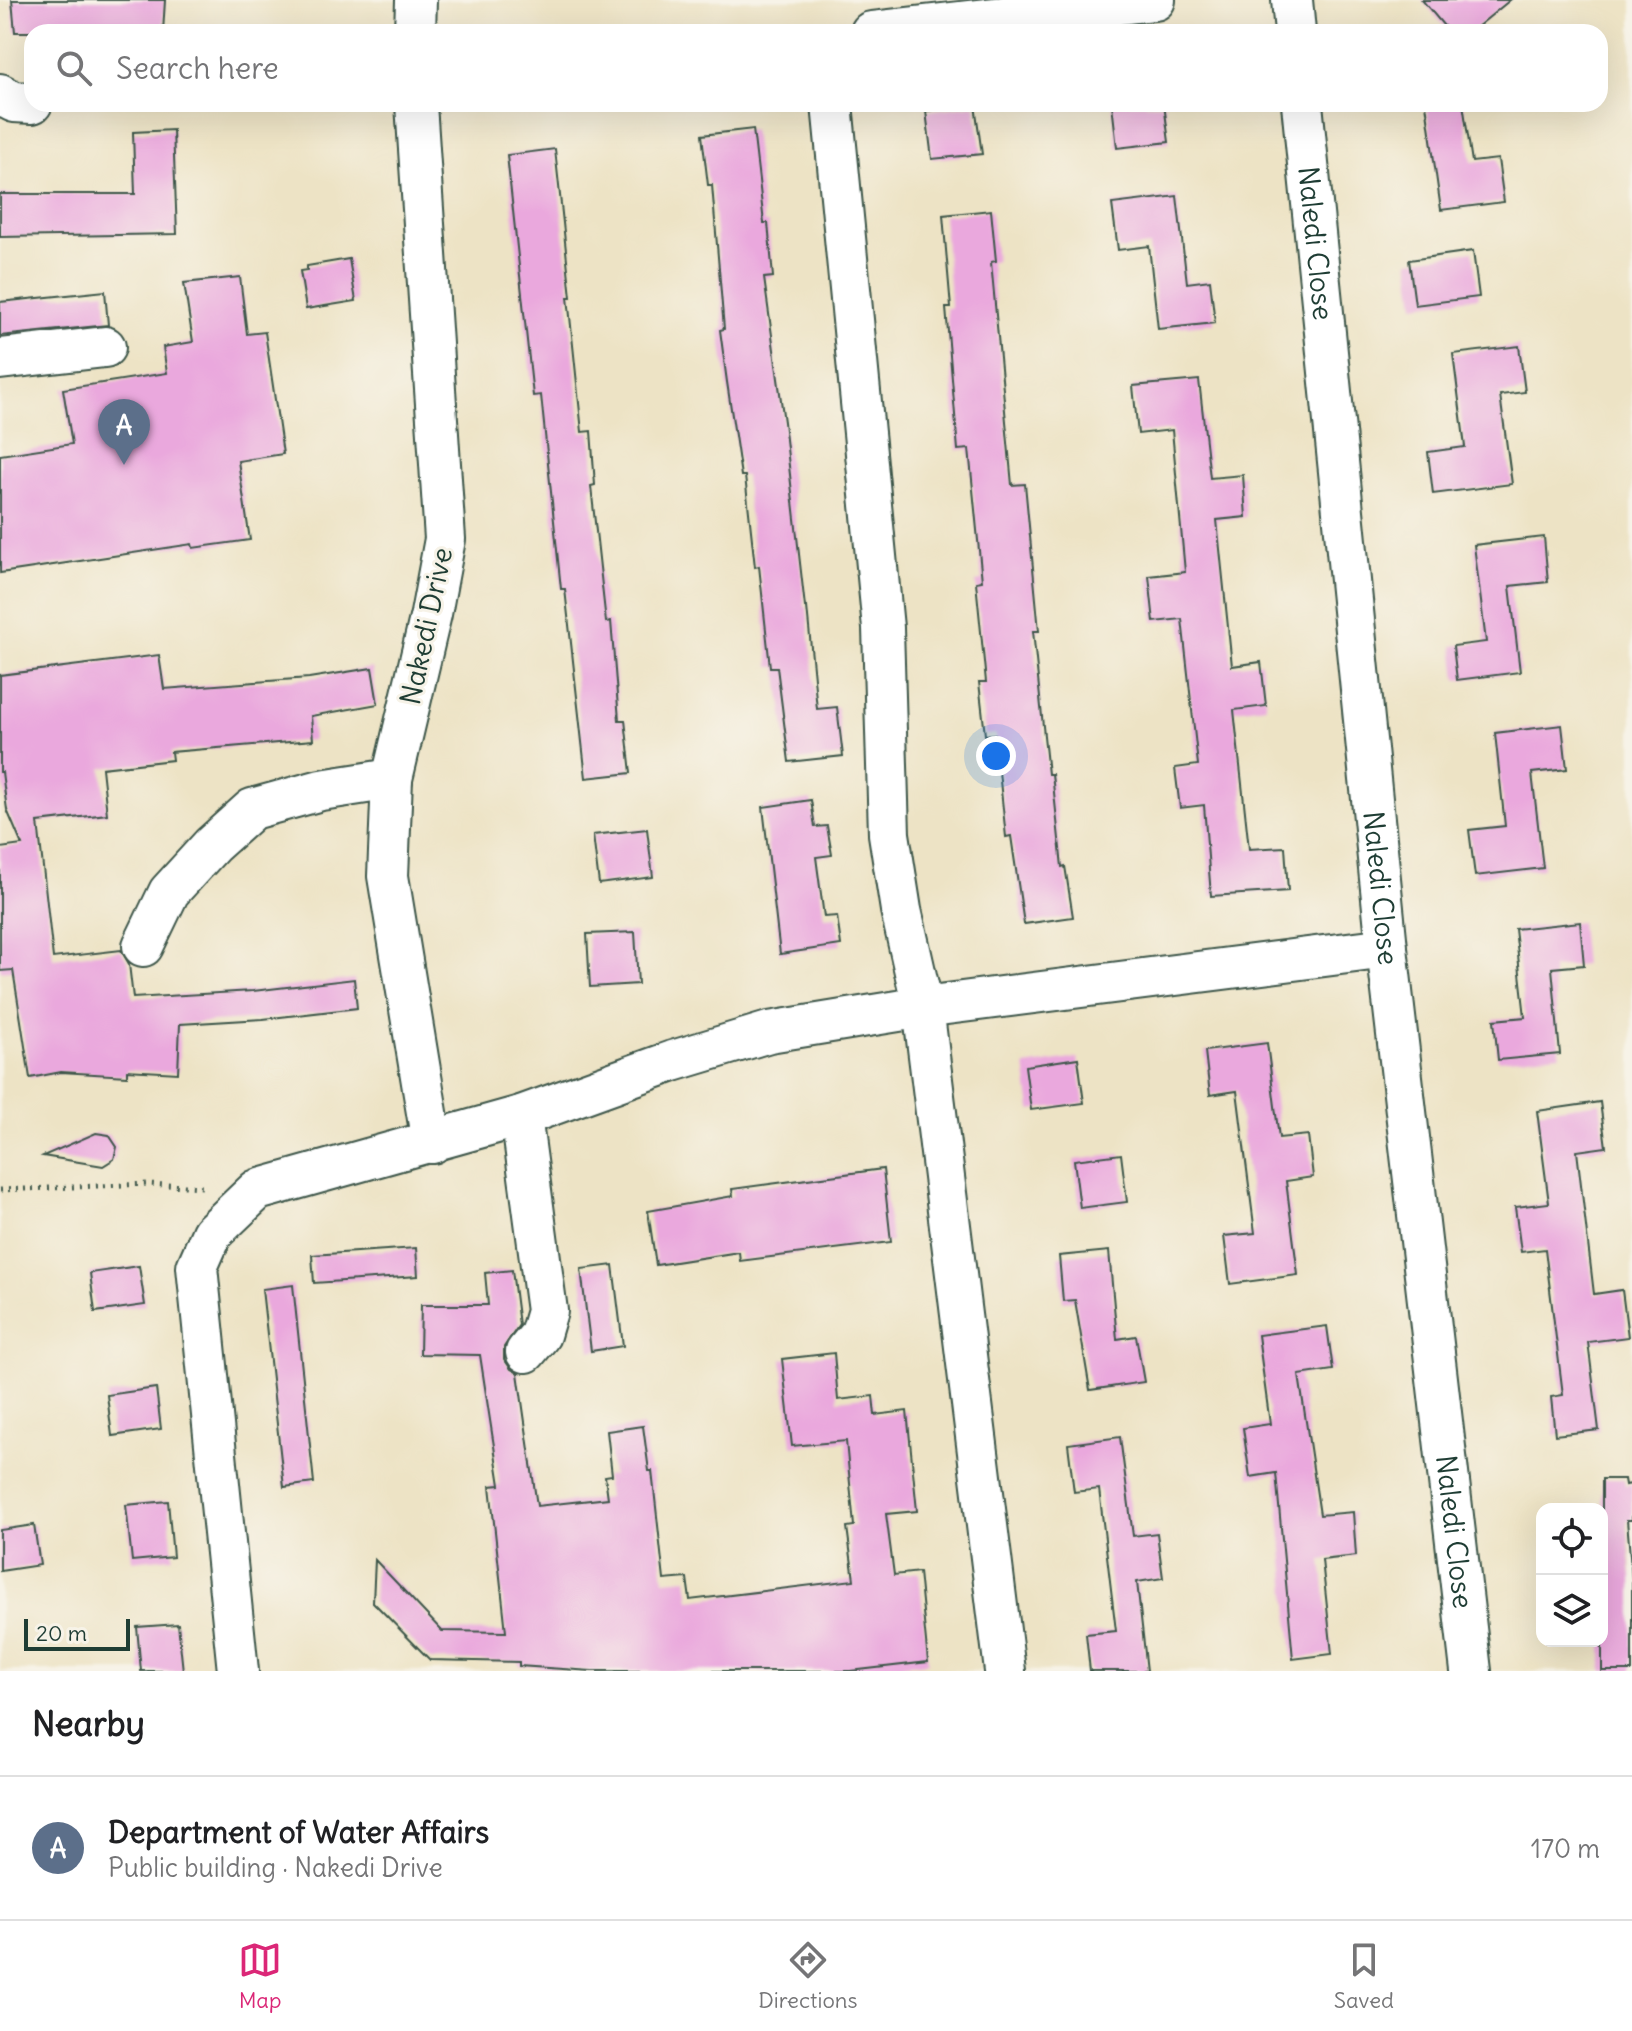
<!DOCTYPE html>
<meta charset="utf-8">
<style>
body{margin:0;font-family:Delius,sans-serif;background:#f2f2f2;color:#202124}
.controls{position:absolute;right:24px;bottom:24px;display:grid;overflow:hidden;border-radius:16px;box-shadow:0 8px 32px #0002}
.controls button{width:72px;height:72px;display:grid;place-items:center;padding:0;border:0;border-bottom:2px solid #e0e0e0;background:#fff;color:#202124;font:40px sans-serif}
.scale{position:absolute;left:24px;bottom:20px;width:106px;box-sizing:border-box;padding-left:8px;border:4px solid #1f3d34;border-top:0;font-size:22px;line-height:28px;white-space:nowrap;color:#1f3d34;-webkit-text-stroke:6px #f7f3e8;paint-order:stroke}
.you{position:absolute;left:996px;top:756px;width:28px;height:28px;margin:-20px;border:6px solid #fff;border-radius:50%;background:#1a73e8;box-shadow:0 0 0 12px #1a73e833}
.badge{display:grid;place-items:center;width:52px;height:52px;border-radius:50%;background:#db2777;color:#fff;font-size:26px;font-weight:700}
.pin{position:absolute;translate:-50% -66px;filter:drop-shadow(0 2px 4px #0008)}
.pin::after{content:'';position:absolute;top:42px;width:28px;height:24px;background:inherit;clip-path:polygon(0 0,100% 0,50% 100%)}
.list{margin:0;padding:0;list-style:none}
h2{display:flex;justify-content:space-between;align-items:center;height:104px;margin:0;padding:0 32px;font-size:34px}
h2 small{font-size:26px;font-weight:400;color:#757577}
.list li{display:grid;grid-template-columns:52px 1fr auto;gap:24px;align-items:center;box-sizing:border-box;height:144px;padding:0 32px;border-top:2px solid #e0e0e0}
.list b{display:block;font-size:30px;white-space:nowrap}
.list p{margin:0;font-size:26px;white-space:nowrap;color:#757577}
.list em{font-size:26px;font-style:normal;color:#757577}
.icon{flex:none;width:44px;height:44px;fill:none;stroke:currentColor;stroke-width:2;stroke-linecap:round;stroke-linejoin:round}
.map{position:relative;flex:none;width:1632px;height:1671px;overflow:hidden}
.search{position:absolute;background:#fff;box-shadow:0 8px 32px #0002;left:24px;right:24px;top:24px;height:88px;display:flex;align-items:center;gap:20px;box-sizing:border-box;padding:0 28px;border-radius:24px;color:#757577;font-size:30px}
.sheet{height:248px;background:#fff}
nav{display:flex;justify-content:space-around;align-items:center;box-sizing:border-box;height:112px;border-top:2px solid #e0e0e0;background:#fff;font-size:22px;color:#757577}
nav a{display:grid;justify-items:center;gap:4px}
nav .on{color:#db2777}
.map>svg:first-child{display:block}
.building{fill:#eaa8dd}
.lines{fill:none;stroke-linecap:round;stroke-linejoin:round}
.minor-casing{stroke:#3e564a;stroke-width:44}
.path{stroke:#3e564a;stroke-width:5;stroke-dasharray:2 6;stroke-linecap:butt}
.minor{stroke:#fff;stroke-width:40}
.labels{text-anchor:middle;stroke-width:6;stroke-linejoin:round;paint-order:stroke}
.street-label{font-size:28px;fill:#1f3d34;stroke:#f7f3e8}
</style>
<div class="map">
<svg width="1632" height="1671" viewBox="0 0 1632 1671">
<rect width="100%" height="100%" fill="#f7f3e8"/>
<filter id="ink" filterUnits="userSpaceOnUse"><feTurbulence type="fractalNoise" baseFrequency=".0125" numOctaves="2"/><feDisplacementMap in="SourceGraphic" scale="16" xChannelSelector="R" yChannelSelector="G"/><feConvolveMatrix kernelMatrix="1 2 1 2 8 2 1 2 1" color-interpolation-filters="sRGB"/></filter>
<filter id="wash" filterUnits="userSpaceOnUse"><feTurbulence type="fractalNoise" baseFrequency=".006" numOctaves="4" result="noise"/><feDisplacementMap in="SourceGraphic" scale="32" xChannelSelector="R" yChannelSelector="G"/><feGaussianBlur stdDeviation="1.8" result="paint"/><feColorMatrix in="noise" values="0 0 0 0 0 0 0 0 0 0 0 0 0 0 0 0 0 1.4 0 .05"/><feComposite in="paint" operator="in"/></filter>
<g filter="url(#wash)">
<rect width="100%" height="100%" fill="#ede3c5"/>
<g id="blocks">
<g class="building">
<polygon points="12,0 165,0 163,32 15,32"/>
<polygon points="1422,0 1510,0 1471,32 1449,32"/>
<polygon points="1112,104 1164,104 1169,142 1117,148"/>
<polygon points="1426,104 1463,104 1472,162 1498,159 1504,202 1441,210"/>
<polygon points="975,105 982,154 932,159 926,111"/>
<polygon points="753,129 764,223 768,223 773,277 764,278 784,422 805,607 807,607 817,709 837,707 843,756 789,762 777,667 770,667 759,566 755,567 745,476 741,476 727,382 720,330 724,329 712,185 708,185 702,135"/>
<polygon points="173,130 177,234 0,237 0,194 135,194 133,132"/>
<polygon points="555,149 571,297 568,297 582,432 591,431 595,485 591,486 606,622 611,621 619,720 625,720 631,773 586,778 565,589 561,589 541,395 533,396 507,155"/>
<polygon points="1177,196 1187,283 1210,280 1215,323 1158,329 1149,246 1118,250 1112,204"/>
<polygon points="991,210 996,261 991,262 1012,485 1025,484 1039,631 1033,631 1048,774 1052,774 1062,867 1065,866 1073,917 1024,924 1011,836 1006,837 995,734 985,735 979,682 986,682 976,582 982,581 969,449 958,450 946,308 951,308 943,215"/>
<polygon points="1473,251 1479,297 1415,305 1409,260"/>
<polygon points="349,259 356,301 306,309 300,271 307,270 307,266"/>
<polygon points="240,277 247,334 265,332 283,454 238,461 250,540 193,548 192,544 0,573 0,455 72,444 63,389 167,373 163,347 193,342 184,283"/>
<polygon points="105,291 108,325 0,336 0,302"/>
<polygon points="1519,346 1525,392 1500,395 1512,484 1433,494 1428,452 1465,447 1453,354"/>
<polygon points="1199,380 1210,478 1243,475 1246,517 1217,520 1232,666 1261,662 1266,706 1234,710 1249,849 1285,847 1288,891 1211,896 1204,805 1180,808 1175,768 1198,765 1182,619 1154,622 1149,576 1185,572 1172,430 1138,434 1133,386"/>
<polygon points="1544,537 1548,582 1510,586 1520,672 1457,680 1453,646 1486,642 1474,545"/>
<polygon points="159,655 164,689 309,678 372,668 378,704 311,716 313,740 171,752 172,760 102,768 107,814 38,822 53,958 121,950 129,964 133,998 253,991 354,979 357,1008 263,1019 180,1024 178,1073 127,1070 127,1076 61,1072 30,1078 13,970 0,971 0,848 22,845 7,810 2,772 0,772 0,675"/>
<polygon points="1562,725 1567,769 1532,773 1543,868 1475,876 1469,830 1505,826 1495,733"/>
<polygon points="811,800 815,827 827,826 832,855 816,857 824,917 837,916 841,945 780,954 763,807"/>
<polygon points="647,829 653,877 599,884 593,835"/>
<polygon points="1580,922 1584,965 1552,968 1560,1054 1498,1060 1494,1020 1525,1017 1515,929"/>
<polygon points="635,932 638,984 590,987 587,934"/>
<polygon points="1267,1043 1279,1138 1308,1135 1313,1177 1286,1181 1298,1275 1230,1284 1224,1236 1255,1233 1237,1091 1210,1095 1205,1051"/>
<polygon points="1078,1058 1084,1103 1031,1110 1025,1066"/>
<polygon points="1600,1102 1606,1147 1577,1151 1594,1294 1622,1290 1628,1337 1588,1342 1599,1430 1555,1435 1551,1397 1563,1395 1545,1249 1521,1252 1515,1207 1549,1203 1537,1111"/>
<polygon points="96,1133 109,1135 117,1147 114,1159 103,1166 43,1156"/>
<polygon points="1121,1154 1127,1202 1080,1208 1074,1160"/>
<polygon points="883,1169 891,1242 740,1261 739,1252 656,1265 648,1211 733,1196 732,1189"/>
<polygon points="416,1248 418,1276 314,1283 312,1255"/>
<polygon points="1109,1251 1117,1339 1136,1336 1144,1382 1090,1390 1075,1300 1063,1301 1059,1256"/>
<polygon points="613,1265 623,1346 591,1351 581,1269"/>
<polygon points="139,1266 145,1305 95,1312 90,1273"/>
<polygon points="512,1270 519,1325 504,1347 504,1359 511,1369 518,1373 537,1506 608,1498 605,1476 612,1475 607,1431 643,1426 649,1471 652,1471 664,1580 687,1578 690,1600 854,1580 847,1527 854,1526 846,1441 792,1446 782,1359 834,1353 838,1400 873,1396 875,1415 907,1411 917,1511 886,1514 894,1575 919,1572 928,1662 850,1671 592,1671 519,1666 519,1662 430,1660 373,1602 375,1560 442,1631 506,1632 490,1486 500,1485 480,1355 420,1354 421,1305 488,1305 485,1273"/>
<polygon points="293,1285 314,1483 284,1487 262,1289"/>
<polygon points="1327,1326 1333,1370 1299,1375 1320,1515 1353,1512 1356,1556 1322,1560 1332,1654 1293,1659 1276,1473 1250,1477 1243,1428 1270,1424 1258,1335"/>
<polygon points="156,1388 161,1429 112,1436 107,1395"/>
<polygon points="1120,1437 1133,1536 1157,1533 1163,1578 1137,1582 1147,1671 1090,1671 1086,1634 1116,1631 1099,1489 1074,1492 1068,1444"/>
<polygon points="1602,1479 1624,1479 1625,1485 1632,1484 1632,1520 1627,1520 1632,1580 1632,1671 1602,1671"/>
<polygon points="168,1501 173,1557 132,1561 126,1505"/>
<polygon points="34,1525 40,1565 0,1571 0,1530"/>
<polygon points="178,1624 183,1671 141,1671 137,1627"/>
</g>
</g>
</g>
<g filter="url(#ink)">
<use href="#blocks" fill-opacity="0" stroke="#3e564a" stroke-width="2"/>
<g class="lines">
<g class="minor-casing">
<g id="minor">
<polyline points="1292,0 1295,32"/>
<polyline points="415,32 416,0"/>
<polyline points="871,32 1155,0"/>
<polyline points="0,94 14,102 32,103"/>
<polyline points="416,104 445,539 431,614 392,779 388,876 432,1143"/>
<polyline points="832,104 883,628 889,834 901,910 923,1007 1005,1671"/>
<path id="s1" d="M 1302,104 L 1387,948 L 1471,1671"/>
<polyline points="0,359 105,347"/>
<polyline points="143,946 169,892 212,845 252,809 321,790 392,779"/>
<polyline points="521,1116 547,1311 540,1335 526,1352"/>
<polyline points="238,1671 197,1267 212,1233 257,1190 521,1116 673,1061 769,1032 923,1007 1387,948"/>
</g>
</g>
<polyline class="path" points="0,1190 148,1184 204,1187"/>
<use href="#minor" class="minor"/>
</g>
</g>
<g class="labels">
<g class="street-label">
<text dy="10" stroke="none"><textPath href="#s1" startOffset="140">Naledi Close</textPath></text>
<text transform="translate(426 626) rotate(-78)" y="10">Nakedi Drive</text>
<text dy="10" stroke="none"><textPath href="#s1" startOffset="788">Naledi Close</textPath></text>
<text dy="10" stroke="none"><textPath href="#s1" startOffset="1436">Naledi Close</textPath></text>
</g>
</g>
</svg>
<div class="controls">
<button><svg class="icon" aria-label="locate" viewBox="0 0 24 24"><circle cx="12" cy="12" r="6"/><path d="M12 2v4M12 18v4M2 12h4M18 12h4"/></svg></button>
<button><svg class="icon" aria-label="layers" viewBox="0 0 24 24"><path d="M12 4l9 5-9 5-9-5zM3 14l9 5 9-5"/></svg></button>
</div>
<div class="scale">20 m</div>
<div class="you"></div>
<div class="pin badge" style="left:124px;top:465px;background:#5c6f8a">A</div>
<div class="search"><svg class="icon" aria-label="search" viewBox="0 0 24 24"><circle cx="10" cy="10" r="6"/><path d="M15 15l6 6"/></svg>Search here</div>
</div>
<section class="sheet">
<h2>Nearby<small></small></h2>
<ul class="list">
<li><span class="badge" style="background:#5c6f8a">A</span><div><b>Department of Water Affairs</b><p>Public building · Nakedi Drive</p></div><em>170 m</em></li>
</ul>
</section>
<nav>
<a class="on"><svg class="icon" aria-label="map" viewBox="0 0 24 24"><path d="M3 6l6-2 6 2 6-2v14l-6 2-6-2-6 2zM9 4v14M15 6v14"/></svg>Map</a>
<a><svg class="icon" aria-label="directions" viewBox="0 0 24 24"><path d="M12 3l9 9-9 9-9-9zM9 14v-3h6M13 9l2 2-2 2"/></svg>Directions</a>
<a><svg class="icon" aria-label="saved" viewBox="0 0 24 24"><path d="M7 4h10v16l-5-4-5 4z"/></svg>Saved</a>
</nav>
